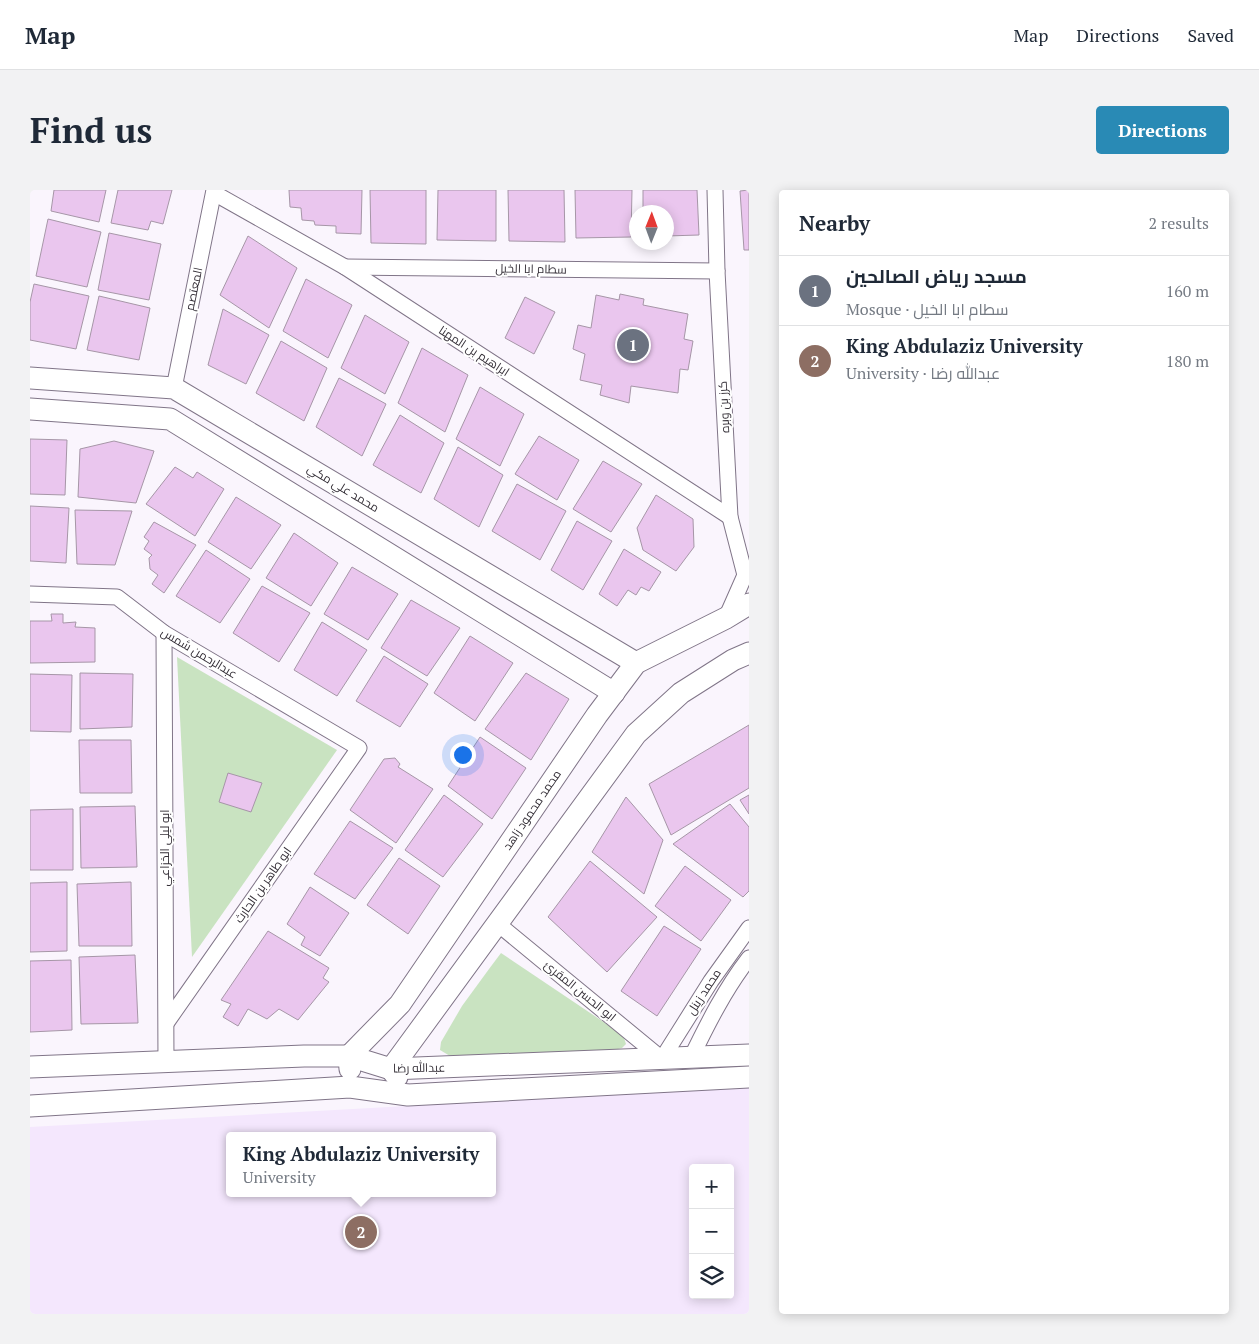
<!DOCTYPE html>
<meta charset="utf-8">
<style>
body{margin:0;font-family:"PT Serif",Cairo,serif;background:#f2f2f3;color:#1f2937}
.controls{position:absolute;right:15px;bottom:15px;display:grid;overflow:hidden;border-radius:5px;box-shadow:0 2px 12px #0003}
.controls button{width:45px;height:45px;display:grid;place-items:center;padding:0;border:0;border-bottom:1px solid #e0e1e3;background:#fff;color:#1f2937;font:25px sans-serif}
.compass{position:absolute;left:599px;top:15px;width:45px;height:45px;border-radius:50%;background:#fff;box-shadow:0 2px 12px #0003;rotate:1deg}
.you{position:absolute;left:432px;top:564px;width:18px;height:18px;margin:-12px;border:4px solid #fff;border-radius:50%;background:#1a73e8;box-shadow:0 0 0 8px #1a73e833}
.badge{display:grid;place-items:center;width:32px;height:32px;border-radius:50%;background:#298ab5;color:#fff;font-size:16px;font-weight:700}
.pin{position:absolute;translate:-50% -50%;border:2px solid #fff;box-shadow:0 1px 5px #0006}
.popup{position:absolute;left:196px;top:942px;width:270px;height:65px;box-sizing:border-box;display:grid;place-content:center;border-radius:5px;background:#fff;filter:drop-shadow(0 1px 4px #0005);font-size:16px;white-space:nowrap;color:#747a83}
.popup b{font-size:19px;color:#1f2937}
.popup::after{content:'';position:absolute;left:50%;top:100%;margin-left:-10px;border:10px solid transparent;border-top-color:#fff}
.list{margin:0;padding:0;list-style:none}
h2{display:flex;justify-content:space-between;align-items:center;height:65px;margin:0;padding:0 20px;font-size:21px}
h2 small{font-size:16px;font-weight:400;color:#747a83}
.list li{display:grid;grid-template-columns:32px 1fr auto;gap:15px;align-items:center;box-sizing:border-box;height:70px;padding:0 20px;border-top:1px solid #e0e1e3}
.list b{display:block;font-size:19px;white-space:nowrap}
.list p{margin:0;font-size:16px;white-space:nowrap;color:#747a83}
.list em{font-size:16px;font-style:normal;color:#747a83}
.icon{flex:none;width:28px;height:28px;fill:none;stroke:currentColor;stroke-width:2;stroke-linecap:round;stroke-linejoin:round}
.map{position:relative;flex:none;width:719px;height:1124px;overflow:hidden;border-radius:5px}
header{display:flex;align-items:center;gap:30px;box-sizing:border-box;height:70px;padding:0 25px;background:#fff;border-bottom:1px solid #e0e1e3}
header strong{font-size:24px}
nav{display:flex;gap:28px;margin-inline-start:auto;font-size:18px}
.intro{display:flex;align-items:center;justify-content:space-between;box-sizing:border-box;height:120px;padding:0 30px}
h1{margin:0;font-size:35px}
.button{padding:12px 22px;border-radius:5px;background:#298ab5;color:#fff;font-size:18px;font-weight:700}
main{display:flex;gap:30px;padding:0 30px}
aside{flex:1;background:#fff;border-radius:5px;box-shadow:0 2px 12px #0003}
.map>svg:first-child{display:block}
.built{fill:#f4e7fd;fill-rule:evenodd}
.green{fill:#c9e3c1}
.building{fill:#eac6ee;stroke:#a696a7}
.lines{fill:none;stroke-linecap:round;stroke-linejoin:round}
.street-casing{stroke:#807588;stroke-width:17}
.secondary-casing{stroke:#807588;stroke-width:23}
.street{stroke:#fff;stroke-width:15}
.secondary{stroke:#fff;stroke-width:21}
.labels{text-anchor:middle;stroke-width:4;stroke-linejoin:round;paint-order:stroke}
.street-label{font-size:12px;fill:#342f37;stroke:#fff}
</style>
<header>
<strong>Map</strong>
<nav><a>Map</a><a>Directions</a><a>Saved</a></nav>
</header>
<div class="intro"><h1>Find us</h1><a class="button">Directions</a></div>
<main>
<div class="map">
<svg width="719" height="1124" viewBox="0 0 719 1124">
<rect width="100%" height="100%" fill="#faf5fd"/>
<path class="built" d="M 719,897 L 719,1124 L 0,1124 L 0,937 ZM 200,946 L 462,946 L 462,1003 L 200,1003 ZM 663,978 L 700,978 L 700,1105 L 663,1105 Z"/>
<g class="green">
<polygon points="147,467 307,560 162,767"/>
<polygon points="471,763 593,845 596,854 592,858 584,860 420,866 410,860 411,852 432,816 459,779"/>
</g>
<g class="building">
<polygon points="24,0 76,0 69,32 21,21"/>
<polygon points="88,0 142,0 133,34 121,31 118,40 81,33"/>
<polygon points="259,0 332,0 331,44 306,43 306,36 285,35 284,31 272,30 271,18 260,17"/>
<polygon points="340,0 396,0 396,54 341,53"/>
<polygon points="408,0 466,0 466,51 407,50"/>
<polygon points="478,0 534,0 535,52 479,51"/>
<polygon points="545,0 602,0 601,47 546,48"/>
<polygon points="613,0 667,0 669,45 636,46 636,22 613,22"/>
<polygon points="719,0 719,60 714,60 710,1"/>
<polygon points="18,29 71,42 57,97 6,86"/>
<polygon points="79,43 131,54 119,110 68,100"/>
<polygon points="218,46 267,78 239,138 190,105"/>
<polygon points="276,89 322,115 298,168 253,141"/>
<polygon points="4,94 59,106 46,159 0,150 0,112"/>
<polygon points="590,104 614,109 613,115 658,124 654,149 663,151 658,180 650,179 648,203 601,196 599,213 570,205 572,195 550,190 555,164 543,159 548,135 561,138 566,105 589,110"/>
<polygon points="69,106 120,118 109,170 57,160"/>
<polygon points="495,107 525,122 504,164 475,148"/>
<polygon points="193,119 239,145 216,194 178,175"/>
<polygon points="335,125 379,152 355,204 311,178"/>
<polygon points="251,151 297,178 274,231 226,203"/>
<polygon points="392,158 438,185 415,242 368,213"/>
<polygon points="309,188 356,214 332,266 286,237"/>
<polygon points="450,197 494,224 470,276 426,249"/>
<polygon points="370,225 414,253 391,303 343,275"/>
<polygon points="509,246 549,270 527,310 485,284"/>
<polygon points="0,249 37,250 35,305 0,304"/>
<polygon points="84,251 124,261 106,313 48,307 50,259"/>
<polygon points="428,257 473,285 449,337 404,309"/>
<polygon points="573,271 612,294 581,342 543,319"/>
<polygon points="145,277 163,288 167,282 194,299 165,346 116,314"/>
<polygon points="487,294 536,321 510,370 462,341"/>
<polygon points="626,305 663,329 664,357 646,381 613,360 607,338"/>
<polygon points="206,307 251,335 221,379 178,352"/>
<polygon points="0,316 39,318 36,373 0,371"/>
<polygon points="45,320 102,321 85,375 47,374"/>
<polygon points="547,331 582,351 553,400 521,380"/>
<polygon points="124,332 166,355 134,403 122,394 128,385 120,379 119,368 122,365 114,359 119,351 114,347"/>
<polygon points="264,343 308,373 281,416 236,388"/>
<polygon points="594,359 631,382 619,401 611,397 606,405 598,400 587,416 569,404"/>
<polygon points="176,360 220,389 190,433 146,406"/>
<polygon points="322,377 368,404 338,450 294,424"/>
<polygon points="232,396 280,423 249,472 203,443"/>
<polygon points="381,410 430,438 397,486 351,458"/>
<polygon points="21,424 33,424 33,433 46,432 45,437 65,438 65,472 0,473 0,431 22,431"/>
<polygon points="292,432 337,460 307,506 264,480"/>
<polygon points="440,446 483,473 445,531 404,503"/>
<polygon points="354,466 398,494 370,537 326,511"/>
<polygon points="50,483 103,484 102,537 50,539"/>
<polygon points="496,483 539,509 501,570 455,539"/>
<polygon points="0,484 42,485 41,542 0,541"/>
<polygon points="719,535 719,598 641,645 619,594"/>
<polygon points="450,547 496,578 462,629 418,596"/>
<polygon points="49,550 101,550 102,603 50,603"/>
<polygon points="365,568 370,574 368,577 403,599 366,653 320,620 354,569"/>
<polygon points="198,583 232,593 221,622 189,612"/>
<polygon points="414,605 453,634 413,687 375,660"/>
<polygon points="719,605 719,624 710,610"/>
<polygon points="596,607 633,650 614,704 562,662"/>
<polygon points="700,614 719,637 719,701 713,707 643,654"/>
<polygon points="105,616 107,677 51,678 50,617"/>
<polygon points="43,619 43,680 0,680 0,620"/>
<polygon points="320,631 363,658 325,709 284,684"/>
<polygon points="369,668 410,696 378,744 337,715"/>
<polygon points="560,671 627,727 577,782 518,727"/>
<polygon points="655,676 701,710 671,751 625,716"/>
<polygon points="37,692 37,761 0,762 0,693"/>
<polygon points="101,692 102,756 49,756 47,694"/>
<polygon points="280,697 319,723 290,766 271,755 275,747 257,734"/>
<polygon points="634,736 671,759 627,826 591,801"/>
<polygon points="238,741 299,778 293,788 299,792 268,830 249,819 237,829 218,819 208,836 193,827 201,814 191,810"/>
<polygon points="105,765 108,833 51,834 49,767"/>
<polygon points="41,770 42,840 0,842 0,771"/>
</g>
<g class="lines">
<g class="street-casing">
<g id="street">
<polyline points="685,0 687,81 700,327 715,385 696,428"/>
<polyline points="184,3 315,77 700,327"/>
<polyline points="315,77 687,81"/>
<polyline points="144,198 184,0"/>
<polyline points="0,404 87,407 134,443 329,558 137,832"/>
<polyline points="134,443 136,872"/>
<polyline points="468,734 632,869 681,791 719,738"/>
<path d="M 661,868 C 678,833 695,799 719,768"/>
</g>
</g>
<g class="secondary-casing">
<g id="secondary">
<polyline points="0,188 144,198 606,473"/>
<polyline points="0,219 140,229 584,503"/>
<polyline points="0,877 274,866 319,866 361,879 719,865"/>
<polyline points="320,879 319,866 370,814 567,525 606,473 696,428 719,414"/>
<polyline points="367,887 361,879 606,544 651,503 703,470 719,463"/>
<polyline points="0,916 320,897 378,905 719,887"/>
</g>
</g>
<use href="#street" class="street"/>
<use href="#secondary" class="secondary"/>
</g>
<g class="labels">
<g class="street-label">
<text transform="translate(501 79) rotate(1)" y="4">سطام ابا الخيل</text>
<text transform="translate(164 99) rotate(-78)" y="4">المعتصم</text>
<text transform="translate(444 161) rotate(33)" y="4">ابراهيم بن المهنا</text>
<text transform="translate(694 217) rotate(-93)" y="4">كرز بن وبره</text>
<text transform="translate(313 298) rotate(31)" y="4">محمد علي مكي</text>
<text transform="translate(169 463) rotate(31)" y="4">عبدالرحمن شمس</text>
<text transform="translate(502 620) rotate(-56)" y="4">محمد محمود زاهد</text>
<text transform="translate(135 658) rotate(-90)" y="4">ابو ليلي الخزاعي</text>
<text transform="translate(233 695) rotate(-55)" y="4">ابو طاهر بن الحارث</text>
<text transform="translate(550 801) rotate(39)" y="4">ابو الحسن المقرئ</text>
<text transform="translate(674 802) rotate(-57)" y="4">محمد زينل</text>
<text transform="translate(389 878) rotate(-1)" y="4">عبدالله رضا</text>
</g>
</g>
</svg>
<div class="controls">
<button>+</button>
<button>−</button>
<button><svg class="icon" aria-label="layers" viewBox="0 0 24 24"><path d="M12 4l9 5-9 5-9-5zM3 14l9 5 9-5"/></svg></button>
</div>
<svg class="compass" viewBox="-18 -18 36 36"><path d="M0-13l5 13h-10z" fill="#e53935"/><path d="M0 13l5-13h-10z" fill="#747a83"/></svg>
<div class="you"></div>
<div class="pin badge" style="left:603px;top:155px;background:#6b7280">1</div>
<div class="pin badge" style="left:331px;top:1042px;background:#8d6e63">2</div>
<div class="popup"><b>King Abdulaziz University</b>University</div>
</div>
<aside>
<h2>Nearby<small>2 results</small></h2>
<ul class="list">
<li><span class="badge" style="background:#6b7280">1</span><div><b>مسجد رياض الصالحين</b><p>Mosque · سطام ابا الخيل</p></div><em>160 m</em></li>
<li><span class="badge" style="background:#8d6e63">2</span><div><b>King Abdulaziz University</b><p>University · عبدالله رضا</p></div><em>180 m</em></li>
</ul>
</aside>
</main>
